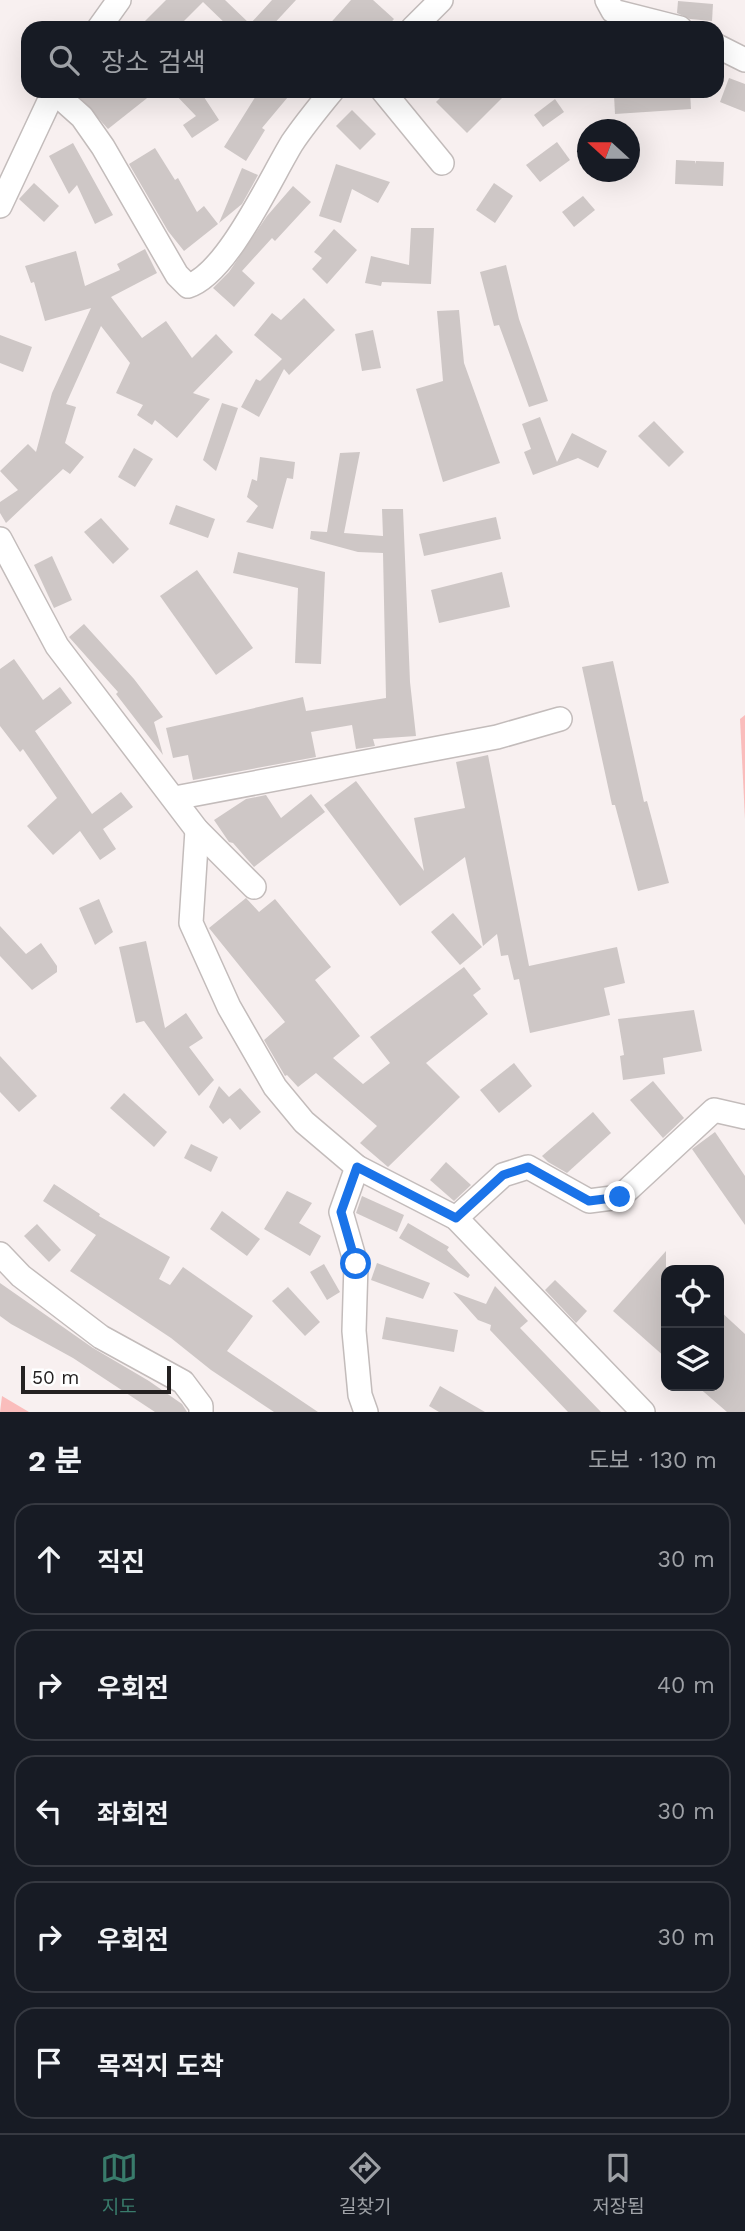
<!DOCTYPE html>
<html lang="ko">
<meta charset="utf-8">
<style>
body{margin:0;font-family:"Work Sans","Noto Sans KR",sans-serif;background:#20242c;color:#f1f3f6}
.controls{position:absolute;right:21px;bottom:21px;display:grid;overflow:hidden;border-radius:14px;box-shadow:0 7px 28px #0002}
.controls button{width:63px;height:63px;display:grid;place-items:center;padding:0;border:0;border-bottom:2px solid #363941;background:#171b24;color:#f1f3f6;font:35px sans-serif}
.compass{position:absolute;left:577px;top:119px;width:63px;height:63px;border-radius:50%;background:#171b24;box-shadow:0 7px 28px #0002;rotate:291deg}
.scale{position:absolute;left:21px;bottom:18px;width:150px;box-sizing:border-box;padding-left:7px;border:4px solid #242121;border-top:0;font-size:19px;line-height:24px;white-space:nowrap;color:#242121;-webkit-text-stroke:5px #fff;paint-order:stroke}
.stop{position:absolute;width:21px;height:21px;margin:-16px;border:5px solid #1a73e8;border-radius:50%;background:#fff}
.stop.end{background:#1a73e8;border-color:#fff;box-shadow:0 2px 7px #0008}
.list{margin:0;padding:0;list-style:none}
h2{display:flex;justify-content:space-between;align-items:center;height:91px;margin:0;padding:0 28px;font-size:30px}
h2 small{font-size:23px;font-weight:400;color:#9ea1a6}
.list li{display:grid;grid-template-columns:46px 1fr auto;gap:21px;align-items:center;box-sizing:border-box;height:112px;margin:0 14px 14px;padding:0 14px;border:2px solid #363941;border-radius:21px}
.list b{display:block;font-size:26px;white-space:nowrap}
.list em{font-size:23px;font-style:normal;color:#9ea1a6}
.icon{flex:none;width:38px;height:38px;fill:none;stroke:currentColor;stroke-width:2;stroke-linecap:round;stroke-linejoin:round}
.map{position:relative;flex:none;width:745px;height:1412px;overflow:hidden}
.search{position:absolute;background:#171b24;box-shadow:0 7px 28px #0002;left:21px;right:21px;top:21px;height:77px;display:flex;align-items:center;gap:18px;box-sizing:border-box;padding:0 24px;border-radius:21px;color:#9ea1a6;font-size:26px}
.sheet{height:721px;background:#171b24}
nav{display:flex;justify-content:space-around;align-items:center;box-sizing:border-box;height:98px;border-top:2px solid #363941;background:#171b24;font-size:19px;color:#9ea1a6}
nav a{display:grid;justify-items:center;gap:4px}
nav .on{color:#397b6b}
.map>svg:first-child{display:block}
.green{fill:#fabdbc}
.building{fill:#cec7c6}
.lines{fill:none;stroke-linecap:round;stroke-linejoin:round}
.minor-casing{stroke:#c3bcbb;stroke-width:26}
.minor{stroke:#fff;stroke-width:23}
.route{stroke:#1a73e8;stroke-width:9}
</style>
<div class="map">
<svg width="745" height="1412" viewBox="0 0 745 1412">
<rect width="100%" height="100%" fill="#f8f0f0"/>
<g class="green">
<polygon points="745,715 745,819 740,719"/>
<polygon points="2,1396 29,1412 0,1412"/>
</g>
<g class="building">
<polygon points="166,0 225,0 250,24 272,0 296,0 270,28 230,28 203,2 177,28 138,28"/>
<polygon points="351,0 373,0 394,19 386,28 326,28"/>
<polygon points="678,1 713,4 712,21 690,19 677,13"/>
<polygon points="729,78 745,84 745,112 720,102"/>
<polygon points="74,91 156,91 108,129"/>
<polygon points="172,91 200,91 219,120 192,138 183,125 196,116"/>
<polygon points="259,91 293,91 262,128 265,130 246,161 224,147"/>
<polygon points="447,91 509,91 467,133 436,102"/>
<polygon points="652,91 690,91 691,109 615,114 614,95"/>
<polygon points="555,99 564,112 543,127 534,115"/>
<polygon points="352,110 376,134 360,150 336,126"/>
<polygon points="557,142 570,160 540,182 526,165"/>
<polygon points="73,143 113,215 95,224 77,185 69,194 49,156"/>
<polygon points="155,148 175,180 178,178 197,212 204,206 218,224 184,251 168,231 129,164"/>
<polygon points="676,160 695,161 695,164 696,161 724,162 723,186 675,184"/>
<polygon points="336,164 390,182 378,203 352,189 341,223 319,216"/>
<polygon points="242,168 258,175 242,204 219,223"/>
<polygon points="34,183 59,206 44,222 19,199"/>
<polygon points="494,183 513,196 495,223 476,210"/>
<polygon points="293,186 311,202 275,241 272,238 242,271 255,283 234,307 213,288 229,272 267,216"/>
<polygon points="583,196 595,210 574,227 562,212"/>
<polygon points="411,228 434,228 431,284 382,282 381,286 365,283 371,256 409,265"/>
<polygon points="334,229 357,250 327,284 312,269 322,258 314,252"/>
<polygon points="145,249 157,273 111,297 142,338 166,321 192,358 216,334 233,352 193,393 210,399 177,438 155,420 152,425 137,415 143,405 116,393 130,363 101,326 66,404 76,407 65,443 84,457 70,474 63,469 6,523 0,513 0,502 18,490 0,471 28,444 36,452 52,393 91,308 45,321 34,282 31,283 25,266 76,251 85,286 120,270 117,264"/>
<polygon points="506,265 519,319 548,401 529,407 499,325 494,326 480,272"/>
<polygon points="304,298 335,330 289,375 284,369 259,417 241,407 256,379 260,381 282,359 254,335 272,313 281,320"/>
<polygon points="459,310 464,363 500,463 443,482 416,389 443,381 437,311"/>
<polygon points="373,330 381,368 362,371 355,334"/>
<polygon points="0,335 32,347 23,372 0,363"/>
<polygon points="222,403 238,408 216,471 203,460"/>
<polygon points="540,417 557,462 572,433 607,451 598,468 578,458 533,475 524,452 531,449 522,424"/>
<polygon points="654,421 684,452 669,467 638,436"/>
<polygon points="134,448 153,459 135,487 118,477"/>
<polygon points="360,452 344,533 383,536 382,509 403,509 410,682 416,736 373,739 375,746 356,749 352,725 311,732 316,757 193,780 188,755 173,758 166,728 303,697 306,711 386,698 383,553 358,552 310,539 311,531 327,532 340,453"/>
<polygon points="260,457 295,462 293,479 287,478 273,529 246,522 258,506 247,497 252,479 257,481"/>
<polygon points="176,505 215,519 208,538 169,524"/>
<polygon points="496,517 501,539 424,556 419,534"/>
<polygon points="101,518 129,549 113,564 84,532"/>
<polygon points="238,552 325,572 321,664 295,663 298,588 233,573"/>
<polygon points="52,556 72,600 54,608 34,565"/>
<polygon points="197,570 253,648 216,675 160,596"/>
<polygon points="502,572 510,607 439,623 431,590"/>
<polygon points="84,624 134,679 163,717 154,722 163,755 116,694 118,692 69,637"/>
<polygon points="14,659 43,700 60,687 72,703 35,731 92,814 121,792 133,807 103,829 116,849 100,860 80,831 53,855 27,826 57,798 23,749 20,752 0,726 0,669"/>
<polygon points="613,661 644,802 647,801 669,883 638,891 615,805 612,805 582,667"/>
<polygon points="488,755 529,966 617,947 625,983 604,988 610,1015 530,1033 519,979 514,980 508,955 501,956 497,934 483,946 465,857 400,906 324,805 356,781 424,871 414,818 465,808 456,762"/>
<polygon points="311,794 325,812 254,867 233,843 229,842 214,820 246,799 266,795 281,818"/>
<polygon points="246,898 259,912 275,899 331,967 315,980 360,1036 333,1058 363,1084 390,1063 370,1037 464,967 481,989 473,995 488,1014 426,1063 460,1097 388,1167 360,1143 377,1126 316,1073 298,1087 287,1075 285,1076 264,1040 285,1022 209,928"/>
<polygon points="99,899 113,932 95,945 79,908"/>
<polygon points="453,913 482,947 460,965 431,932"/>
<polygon points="0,926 26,954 41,943 57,966 57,972 32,990 0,956"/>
<polygon points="146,941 165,1028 186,1013 203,1038 189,1047 214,1080 199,1096 144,1021 136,1023 119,947"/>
<polygon points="694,1010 702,1051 663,1058 665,1074 623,1080 620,1056 624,1055 618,1019"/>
<polygon points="0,1056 37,1096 19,1112 0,1092"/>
<polygon points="514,1063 532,1086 499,1113 480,1090"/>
<polygon points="653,1081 684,1118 663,1138 630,1100"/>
<polygon points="219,1086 229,1097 240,1088 261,1112 240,1130 230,1118 223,1124 209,1107"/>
<polygon points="124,1093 167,1132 154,1147 110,1108"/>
<polygon points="593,1112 611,1133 567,1173 548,1162 542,1156"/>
<polygon points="715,1132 745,1176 745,1225 692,1149"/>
<polygon points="191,1144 218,1157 211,1172 184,1158"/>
<polygon points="446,1162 471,1185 454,1201 430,1180"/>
<polygon points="54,1184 100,1214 99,1216 170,1257 159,1279 170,1285 183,1267 253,1316 227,1351 318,1412 274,1412 211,1370 171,1338 70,1271 96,1235 43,1201"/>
<polygon points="287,1191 312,1203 299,1223 321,1236 310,1256 264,1229"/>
<polygon points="362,1196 404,1215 397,1232 356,1213"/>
<polygon points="222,1211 260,1239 247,1256 210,1229"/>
<polygon points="408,1223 449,1247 447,1250 470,1275 468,1278 399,1238"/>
<polygon points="37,1224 61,1250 49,1262 24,1236"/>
<polygon points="666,1251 666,1358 613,1311"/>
<polygon points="377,1263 430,1283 423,1299 371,1280"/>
<polygon points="324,1264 340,1292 327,1300 310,1272"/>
<polygon points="555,1280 587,1311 576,1323 545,1290"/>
<polygon points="0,1283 93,1348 149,1381 182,1404 187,1412 155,1412 73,1358 11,1324 0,1316"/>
<polygon points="495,1286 528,1321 520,1328 601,1412 568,1412 490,1330 491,1325 478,1320 453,1292 486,1304"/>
<polygon points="288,1287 320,1322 305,1336 272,1301"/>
<polygon points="719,1310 745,1334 745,1412 727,1412 697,1386 719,1386"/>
<polygon points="386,1317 458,1330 454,1352 382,1339"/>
<polygon points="440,1386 485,1412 439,1412 429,1406"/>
</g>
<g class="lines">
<g class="minor-casing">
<g id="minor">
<polyline points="607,0 613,11 680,28"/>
<polyline points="99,28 119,0"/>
<polyline points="413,28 441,0"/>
<polyline points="717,46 745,60"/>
<polyline points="383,91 442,163"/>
<path d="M 54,92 L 82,117 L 103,147 L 177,275 L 188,286 C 227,274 270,179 292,143 C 304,125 318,108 332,91"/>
<polyline points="0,206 54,91"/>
<polyline points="0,539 57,646 197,830 254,887"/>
<polyline points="175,798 497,737 560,719"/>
<polyline points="197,830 191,923 229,1007 275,1087 304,1122 357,1167 456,1218 643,1412"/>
<polyline points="357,1167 341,1212 356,1264 354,1331 360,1395 366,1412"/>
<polyline points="456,1218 503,1175 528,1167 589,1201 620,1197 714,1110 745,1117"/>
<polyline points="0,1254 21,1276 101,1337 183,1382 201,1406 201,1412"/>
</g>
</g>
<use href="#minor" class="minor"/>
</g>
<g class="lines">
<polyline class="route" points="356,1264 341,1212 357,1167 456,1218 503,1175 528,1167 589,1201 620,1197"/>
</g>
</svg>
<div class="controls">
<button><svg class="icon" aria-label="locate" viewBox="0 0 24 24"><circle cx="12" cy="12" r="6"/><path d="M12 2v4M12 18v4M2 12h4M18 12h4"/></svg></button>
<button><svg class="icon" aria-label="layers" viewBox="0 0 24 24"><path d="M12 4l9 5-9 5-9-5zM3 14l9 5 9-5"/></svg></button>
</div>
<svg class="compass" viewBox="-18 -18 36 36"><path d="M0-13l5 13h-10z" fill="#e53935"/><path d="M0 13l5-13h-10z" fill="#9ea1a6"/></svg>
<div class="scale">50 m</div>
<div class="stop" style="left:356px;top:1264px"></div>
<div class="stop end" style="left:620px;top:1197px"></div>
<div class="search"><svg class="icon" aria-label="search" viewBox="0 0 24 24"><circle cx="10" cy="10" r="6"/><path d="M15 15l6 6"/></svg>장소 검색</div>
</div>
<section class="sheet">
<h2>2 분<small>도보 · 130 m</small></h2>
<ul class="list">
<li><svg class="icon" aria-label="ahead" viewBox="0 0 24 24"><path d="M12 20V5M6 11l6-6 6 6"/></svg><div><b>직진</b></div><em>30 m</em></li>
<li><svg class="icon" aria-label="right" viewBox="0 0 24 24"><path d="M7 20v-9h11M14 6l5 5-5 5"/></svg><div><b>우회전</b></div><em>40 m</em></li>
<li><svg class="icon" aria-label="left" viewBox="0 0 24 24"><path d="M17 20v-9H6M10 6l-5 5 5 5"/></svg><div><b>좌회전</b></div><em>30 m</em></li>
<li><svg class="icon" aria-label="right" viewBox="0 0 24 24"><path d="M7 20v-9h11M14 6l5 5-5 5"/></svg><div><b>우회전</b></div><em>30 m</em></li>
<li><svg class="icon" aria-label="arrive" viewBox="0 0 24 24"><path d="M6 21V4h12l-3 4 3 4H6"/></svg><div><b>목적지 도착</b></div></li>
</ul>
</section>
<nav>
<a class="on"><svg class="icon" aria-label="map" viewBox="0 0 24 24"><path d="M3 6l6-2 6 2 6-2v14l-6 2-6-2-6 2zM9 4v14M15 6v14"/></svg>지도</a>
<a><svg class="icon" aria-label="directions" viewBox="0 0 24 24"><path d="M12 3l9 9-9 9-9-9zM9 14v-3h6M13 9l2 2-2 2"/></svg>길찾기</a>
<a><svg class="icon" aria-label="saved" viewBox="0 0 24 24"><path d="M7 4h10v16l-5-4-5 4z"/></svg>저장됨</a>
</nav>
